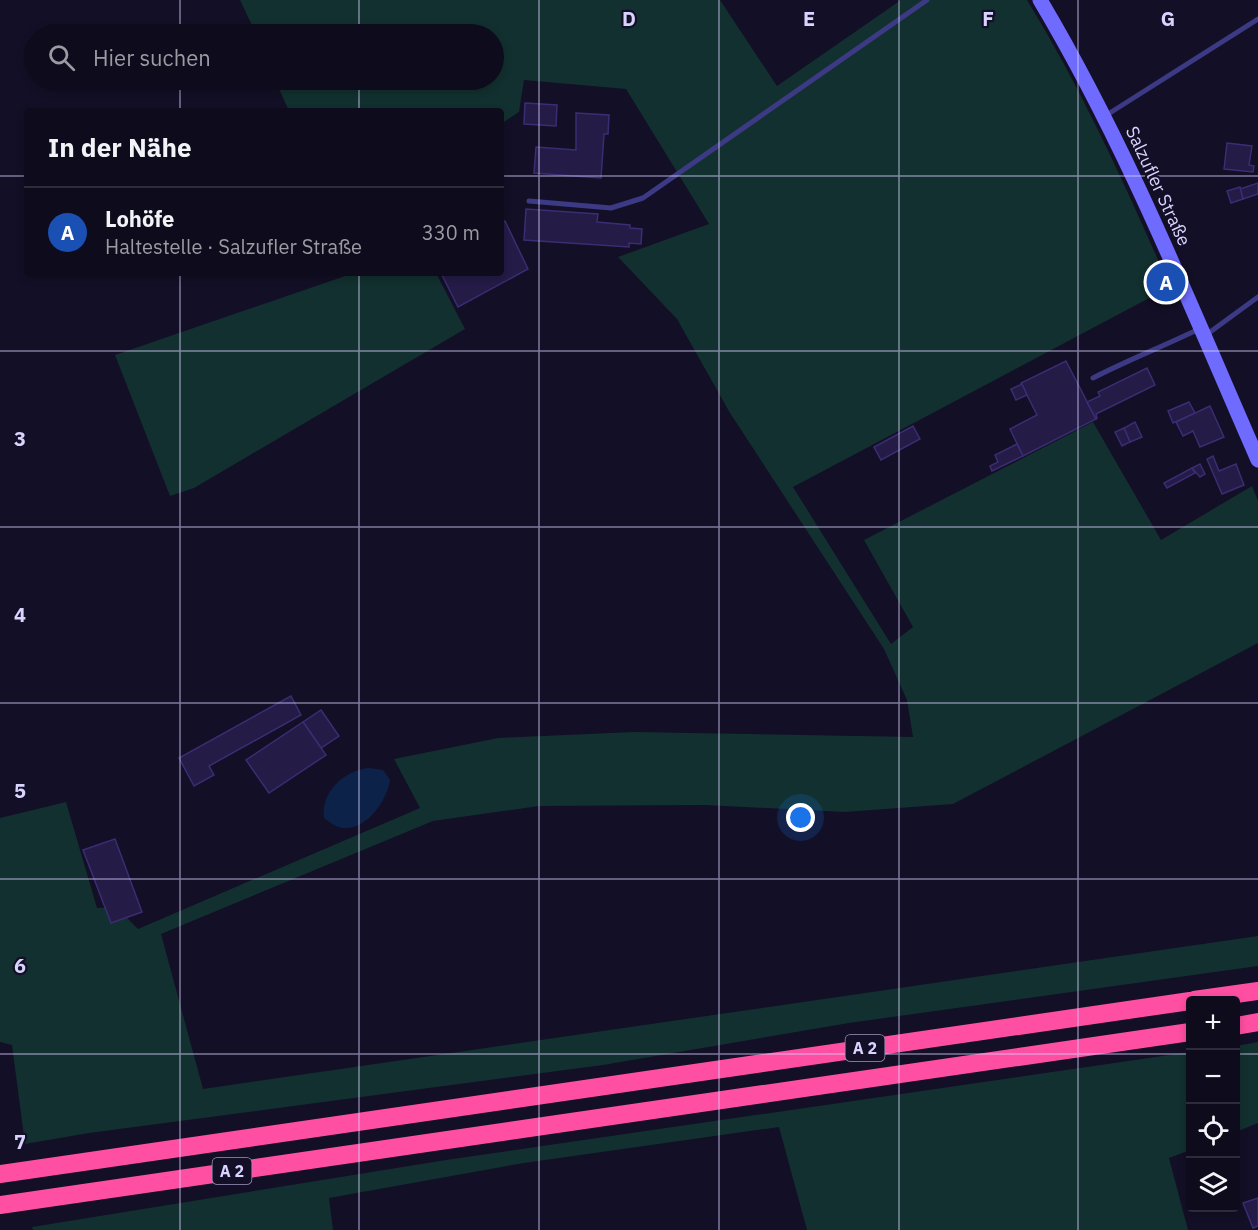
<!DOCTYPE html>
<html lang="de">
<meta charset="utf-8">
<style>
body{margin:0;font-family:"IBM Plex Sans",sans-serif;background:#171425;color:#f1f3f6}
.controls{position:absolute;right:18px;bottom:18px;display:grid;overflow:hidden;border-radius:6px;box-shadow:0 3px 9px #0003}
.controls button{width:54px;height:54px;display:grid;place-items:center;padding:0;border:0;border-bottom:2px solid #2e2b3b;background:#0e0b1c;color:#f1f3f6;font:30px sans-serif}
.you{position:absolute;left:801px;top:818px;width:21px;height:21px;margin:-15px;border:4px solid #fff;border-radius:50%;background:#1a73e8;box-shadow:0 0 0 9px #1a73e833}
.badge{display:grid;place-items:center;width:39px;height:39px;border-radius:50%;background:#b45309;color:#fff;font-size:20px;font-weight:700}
.pin{position:absolute;translate:-50% -50%;border:3px solid #fff;box-shadow:0 2px 6px #0006}
.list{margin:0;padding:0;list-style:none}
h2{display:flex;justify-content:space-between;align-items:center;height:78px;margin:0;padding:0 24px;font-size:26px}
h2 small{font-size:20px;font-weight:400;color:#9b9ba3}
.list li{display:grid;grid-template-columns:39px 1fr auto;gap:18px;align-items:center;box-sizing:border-box;height:90px;padding:0 24px;border-top:2px solid #2e2b3b}
.list b{display:block;font-size:22px;white-space:nowrap}
.list p{margin:0;font-size:20px;white-space:nowrap;color:#9b9ba3}
.list em{font-size:20px;font-style:normal;color:#9b9ba3}
.icon{flex:none;width:33px;height:33px;fill:none;stroke:currentColor;stroke-width:2;stroke-linecap:round;stroke-linejoin:round}
.map{position:relative;flex:none;width:1258px;height:1230px;overflow:hidden}
.search{position:absolute;background:#0e0b1c;box-shadow:0 3px 9px #0003;left:24px;top:24px;width:480px;height:66px;display:flex;align-items:center;gap:15px;box-sizing:border-box;padding:0 21px;border-radius:33px;color:#9b9ba3;font-size:22px}
.panel{position:absolute;background:#0e0b1c;box-shadow:0 3px 9px #0003;left:24px;top:108px;width:480px;height:168px;border-radius:6px}
.map>svg:first-child{display:block}
.green{fill:#12302f}
.water{fill:#0c2248}
.building{fill:#241b47;stroke:#3b2d73;stroke-width:1.5}
.lines{fill:none;stroke-linecap:round;stroke-linejoin:round}
.service{stroke:#3d3a85;stroke-width:5}
.secondary{stroke:#6f6bff;stroke-width:15}
.motorway{stroke:#ff4fa3;stroke-width:18}
.grid{fill:none;stroke:#d9d4ff;stroke-width:1.5;stroke-opacity:0.55}
.labels{text-anchor:middle;stroke-width:4.5;stroke-linejoin:round;paint-order:stroke}
.shield{fill:#130f26;stroke:#9e99be;stroke-width:1.5}
.shield-label{font-size:16px;font-weight:bold;fill:#d9d4ff}
.street-label{font-size:18px;fill:#d9d4ff;stroke:#130f26}
.grid-label{font-size:20px;text-anchor:middle;font-weight:bold;fill:#d9d4ff;stroke:#130f26;stroke-width:4.5;stroke-linejoin:round;paint-order:stroke}
</style>
<div class="map">
<svg width="1258" height="1230" viewBox="0 0 1258 1230">
<rect width="100%" height="100%" fill="#130f26"/>
<g class="green">
<path d="M 240,0 L 720,0 L 777,86 L 901,0 L 1027,0 C 1083,91 1127,189 1170,287 L 793,487 L 891,644 L 913,627 L 864,540 L 1093,422 L 1161,540 L 1252,486 L 1258,501 L 1258,643 L 953,804 L 845,812 L 705,805 L 539,806 L 433,821 L 161,934 L 203,1089 L 1258,936 L 1258,966 L 849,1023 L 603,1065 L 89,1133 L 25,1144 L 12,1045 L 0,1042 L 0,818 L 66,802 L 97,908 L 116,907 L 138,929 L 420,808 L 394,759 L 498,738 L 634,732 L 913,737 L 907,700 L 884,649 L 730,413 L 677,319 L 618,257 L 709,224 L 626,89 L 524,80 L 519,112 L 501,124 L 501,111 L 289,111 L 275,80 L 494,80 L 494,34 L 256,34 Z"/>
<polygon points="354,273 436,273 465,329 194,488 170,496 115,355"/>
<polygon points="1258,1042 1258,1123 1236,1132 1236,1046"/>
<polygon points="1190,1052 1190,1150 1169,1158 1188,1230 807,1230 779,1127 524,1163 329,1198 333,1230 33,1230 32,1227 446,1160"/>
</g>
<path class="water" d="M 369,768 L 383,770 L 390,780 C 387,802 362,837 336,826 C 332,824 328,821 324,818 C 320,793 344,770 369,768 Z"/>
<g class="building">
<polygon points="525,103 557,105 556,126 524,124"/>
<polygon points="576,113 609,115 608,134 604,134 601,178 534,173 536,147 576,150"/>
<polygon points="1227,143 1252,146 1249,165 1254,166 1253,172 1224,169"/>
<polygon points="1258,183 1258,194 1243,199 1240,189"/>
<polygon points="1240,187 1243,199 1231,203 1227,191"/>
<polygon points="526,209 598,214 597,222 630,225 630,228 642,229 641,244 629,243 629,247 524,240"/>
<polygon points="505,221 528,269 458,307 441,273 501,273 501,223"/>
<polygon points="1066,361 1096,419 1023,456 1010,429 1037,415 1021,383"/>
<polygon points="1147,368 1155,385 1096,414 1097,418 1096,419 1087,402 1100,396 1098,392"/>
<polygon points="1022,384 1027,395 1016,400 1011,389"/>
<polygon points="1189,402 1195,413 1173,423 1168,411"/>
<polygon points="1210,406 1224,437 1200,447 1193,431 1183,436 1176,422"/>
<polygon points="1135,422 1142,437 1130,442 1124,428"/>
<polygon points="913,426 920,439 881,460 874,447"/>
<polygon points="1124,428 1130,442 1122,446 1115,432"/>
<polygon points="1017,444 1023,456 992,471 990,466 998,462 995,455"/>
<polygon points="1213,456 1219,471 1236,464 1244,485 1222,494 1207,459"/>
<polygon points="1200,464 1205,474 1200,477 1192,468"/>
<polygon points="1192,468 1195,473 1167,488 1164,483"/>
<polygon points="291,696 301,715 209,766 214,775 194,786 179,758"/>
<polygon points="321,710 339,736 321,748 303,722"/>
<polygon points="303,722 326,755 269,793 246,760"/>
<polygon points="115,839 142,912 111,923 83,850"/>
<polygon points="1258,1198 1258,1226 1253,1228 1243,1203"/>
</g>
<g class="lines">
<g class="service">
<polyline points="1105,116 1258,19"/>
<polyline points="529,201 611,208 643,198 927,0"/>
<polyline points="1206,335 1258,297"/>
<path d="M 1093,378 C 1128,360 1164,346 1199,329"/>
</g>
<path class="secondary" d="M 1040,0 C 1127,146 1190,305 1258,460"/>
<g class="motorway">
<polyline points="1194,1000 1258,991"/>
<polyline points="1236,1026 1258,1022"/>
<polyline points="0,1174 1190,1001"/>
<polyline points="0,1205 1190,1032"/>
</g>
</g>
<path class="grid" d="M 180,0 L 180,34M 359,0 L 359,34M 539,0 L 539,1230M 719,0 L 719,1230M 899,0 L 899,1230M 1078,0 L 1078,1230M 180,80 L 180,111M 359,80 L 359,111M 0,176 L 27,176M 501,176 L 1258,176M 180,273 L 180,1230M 359,273 L 359,1230M 0,351 L 1258,351M 0,527 L 1258,527M 0,703 L 1258,703M 0,879 L 1258,879M 0,1054 L 1190,1054M 1236,1054 L 1258,1054"/>
<g class="labels">
<g class="shield">
<rect x="845.5" y="1035" width="39" height="26" rx="4.5"/>
<rect x="212.5" y="1158" width="39" height="26" rx="4.5"/>
</g>
<g class="shield-label">
<text x="865" y="1054">A 2</text>
<text x="232" y="1177">A 2</text>
</g>
<g class="street-label">
<text transform="translate(1158 186) rotate(65)" y="6">Salzufler Straße</text>
</g>
</g>
<g class="grid-label">
<text x="629" y="26">D</text>
<text x="809" y="26">E</text>
<text x="988" y="26">F</text>
<text x="1168" y="26">G</text>
<text x="20" y="446">3</text>
<text x="20" y="622">4</text>
<text x="20" y="798">5</text>
<text x="20" y="973">6</text>
<text x="20" y="1149">7</text>
</g>
</svg>
<div class="controls">
<button>+</button>
<button>−</button>
<button><svg class="icon" aria-label="locate" viewBox="0 0 24 24"><circle cx="12" cy="12" r="6"/><path d="M12 2v4M12 18v4M2 12h4M18 12h4"/></svg></button>
<button><svg class="icon" aria-label="layers" viewBox="0 0 24 24"><path d="M12 4l9 5-9 5-9-5zM3 14l9 5 9-5"/></svg></button>
</div>
<div class="you"></div>
<div class="pin badge" style="left:1166px;top:282px;background:#1a4fb4">A</div>
<div class="search"><svg class="icon" aria-label="search" viewBox="0 0 24 24"><circle cx="10" cy="10" r="6"/><path d="M15 15l6 6"/></svg>Hier suchen</div>
<section class="panel">
<h2>In der Nähe<small></small></h2>
<ul class="list">
<li><span class="badge" style="background:#1a4fb4">A</span><div><b>Lohöfe</b><p>Haltestelle · Salzufler Straße</p></div><em>330 m</em></li>
</ul>
</section>
</div>
